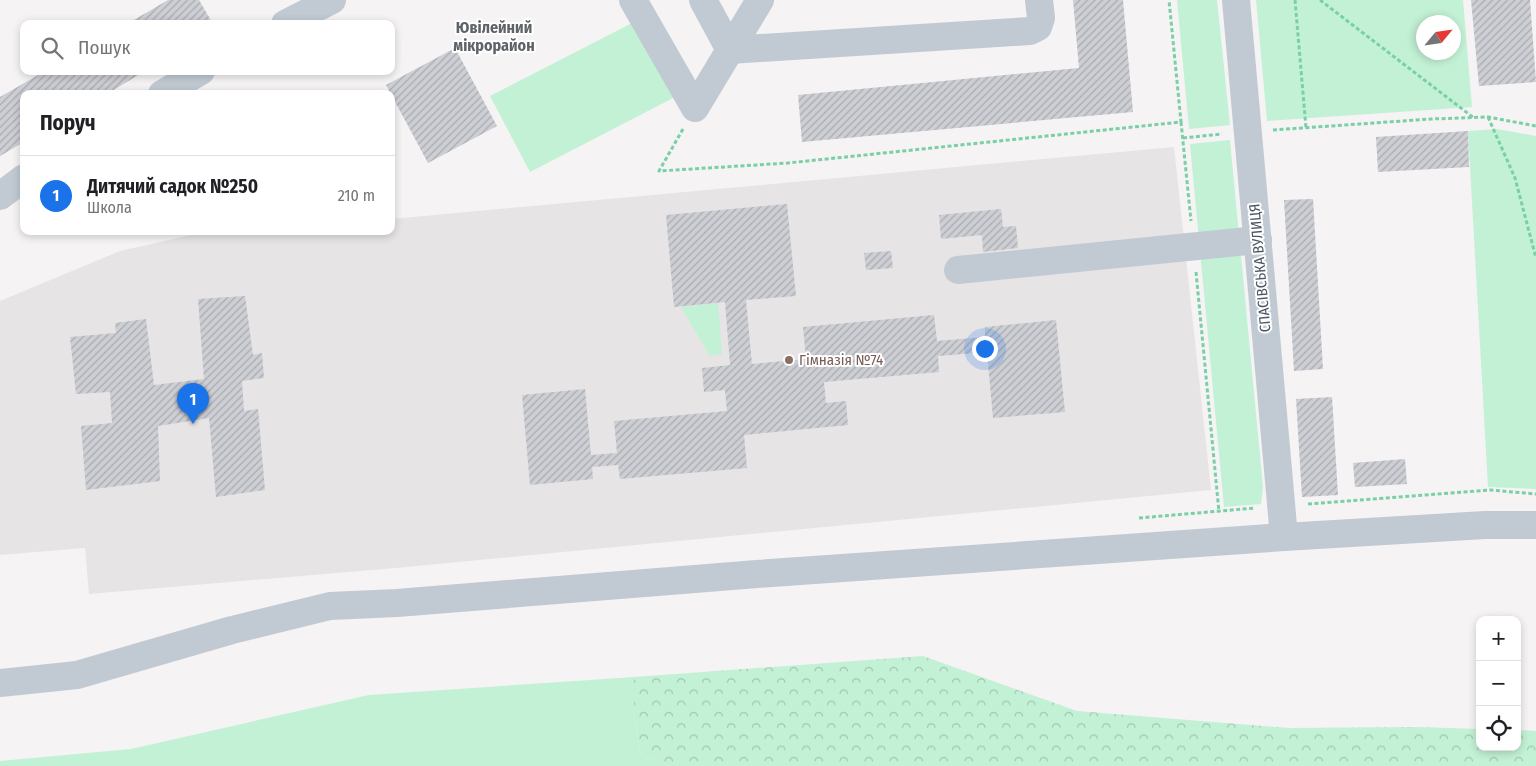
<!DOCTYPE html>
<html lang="uk">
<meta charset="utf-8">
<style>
body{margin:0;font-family:"Fira Sans Condensed",sans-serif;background:#f2f2f2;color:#202124}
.controls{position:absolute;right:15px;bottom:15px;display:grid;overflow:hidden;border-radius:10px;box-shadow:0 2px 8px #0003}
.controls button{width:45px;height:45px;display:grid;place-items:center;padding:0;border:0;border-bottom:1px solid #e0e0e0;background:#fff;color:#202124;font:25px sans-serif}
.compass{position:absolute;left:1416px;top:15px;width:45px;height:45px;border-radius:50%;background:#fff;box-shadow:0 2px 8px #0003;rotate:61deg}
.you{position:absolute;left:984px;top:348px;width:18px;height:18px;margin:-12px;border:4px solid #fff;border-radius:50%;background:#1a73e8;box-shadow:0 0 0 8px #1a73e833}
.badge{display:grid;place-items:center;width:32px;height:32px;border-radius:50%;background:#1a73e8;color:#fff;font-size:16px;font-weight:700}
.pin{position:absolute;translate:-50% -41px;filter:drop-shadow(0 1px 2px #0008)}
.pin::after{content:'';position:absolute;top:26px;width:18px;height:15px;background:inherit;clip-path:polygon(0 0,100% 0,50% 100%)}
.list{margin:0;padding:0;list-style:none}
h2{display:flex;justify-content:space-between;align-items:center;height:65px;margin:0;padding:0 20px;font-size:21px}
h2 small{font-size:16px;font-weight:400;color:#757577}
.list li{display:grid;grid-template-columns:32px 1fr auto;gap:15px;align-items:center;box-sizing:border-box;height:80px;padding:0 20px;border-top:1px solid #e0e0e0}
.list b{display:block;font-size:19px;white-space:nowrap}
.list p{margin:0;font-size:16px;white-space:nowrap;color:#757577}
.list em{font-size:16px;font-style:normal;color:#757577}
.icon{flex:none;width:28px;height:28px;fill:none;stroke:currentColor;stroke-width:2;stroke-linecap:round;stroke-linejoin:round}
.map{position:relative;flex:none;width:1536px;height:766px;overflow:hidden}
.search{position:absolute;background:#fff;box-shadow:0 2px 8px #0003;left:20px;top:20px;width:375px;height:55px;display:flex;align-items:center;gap:12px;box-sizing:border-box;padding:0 18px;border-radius:10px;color:#757577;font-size:19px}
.panel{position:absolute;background:#fff;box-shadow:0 2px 8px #0003;left:20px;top:90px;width:375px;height:145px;border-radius:10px}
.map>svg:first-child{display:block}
.education{fill:#e6e4e5}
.grass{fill:#c3f1d5;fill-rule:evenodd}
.forest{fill:url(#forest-crowns)}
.building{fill:url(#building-hatch)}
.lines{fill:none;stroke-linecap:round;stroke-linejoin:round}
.path{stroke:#7ad0a6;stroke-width:3;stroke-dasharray:4 2.5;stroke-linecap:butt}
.minor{stroke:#c1cad2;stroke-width:28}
.education-dot{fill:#8d6e63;stroke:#fff;stroke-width:2}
.labels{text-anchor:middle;stroke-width:4;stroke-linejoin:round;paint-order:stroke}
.street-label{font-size:15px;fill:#4a5661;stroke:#fff}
.education-label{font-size:15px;fill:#785e54;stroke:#fff;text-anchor:start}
.neighbourhood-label{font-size:16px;font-weight:bold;fill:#5f6368;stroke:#fff}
</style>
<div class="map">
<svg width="1536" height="766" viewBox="0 0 1536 766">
<defs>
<pattern id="forest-crowns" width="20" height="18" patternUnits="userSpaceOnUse" patternTransform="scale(1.25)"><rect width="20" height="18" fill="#c3f1d5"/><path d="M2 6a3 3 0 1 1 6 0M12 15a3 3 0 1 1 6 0" fill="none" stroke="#a0c6b0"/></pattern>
<pattern id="building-hatch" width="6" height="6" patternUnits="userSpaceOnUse" patternTransform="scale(1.25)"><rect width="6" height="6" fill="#cdcfd5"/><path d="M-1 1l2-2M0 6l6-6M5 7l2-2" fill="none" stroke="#a8abb0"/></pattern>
</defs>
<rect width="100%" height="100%" fill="#f5f3f3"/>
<polygon class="education" points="1174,147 1211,490 396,568 89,594 85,548 0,555 0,301 120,251 209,231 391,231 391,219"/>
<g class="grass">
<polygon points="1177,0 1217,0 1230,125 1189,129"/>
<path d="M 1256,0 L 1463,0 L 1472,107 L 1267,121 ZM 1454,22 L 1454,52 L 1424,52 L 1424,22 Z"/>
<polygon points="638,20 677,96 530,172 490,96"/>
<polygon points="1497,129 1536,136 1536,489 1488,487 1468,131"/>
<polygon points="1230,140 1263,487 1261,504 1224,507 1190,144"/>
<polygon points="718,303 722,354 710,356 681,307"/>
<polygon points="634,677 634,713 641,755 670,766 0,766 0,761 131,749 369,695"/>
</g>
<polygon class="forest" points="923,656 1077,711 1288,728 1417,727 1480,729 1480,747 1517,747 1517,730 1536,731 1536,766 670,766 641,755 634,713 634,677"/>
<g class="building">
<polygon points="168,0 199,0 213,24 127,24"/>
<polygon points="1073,0 1123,0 1133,112 802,142 798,95 1079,68"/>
<polygon points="1471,0 1530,0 1536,82 1479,86"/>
<polygon points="455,48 497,126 428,163 386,85"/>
<polygon points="45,71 145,71 107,94 24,94 24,142 0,156 0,97"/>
<polygon points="1468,131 1469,167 1378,172 1376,137"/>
<polygon points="1313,199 1323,369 1294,371 1284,200"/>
<polygon points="787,204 796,296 746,300 752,364 806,359 803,327 934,315 937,341 985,337 985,327 1056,320 1065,412 993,418 987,352 938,356 939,372 824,382 826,403 846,401 848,425 744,435 747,468 620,479 618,465 592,467 593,479 530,485 522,395 585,389 591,455 617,453 614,421 727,411 725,390 704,392 702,368 730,365 725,302 674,307 666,215"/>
<polygon points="1001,209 1003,227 1016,226 1018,248 983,252 982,235 941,239 939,215"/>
<polygon points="891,251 893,268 866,270 864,253"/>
<polygon points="245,296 253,355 262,353 264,378 242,381 244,411 258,409 265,490 216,497 209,418 158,426 160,481 86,490 81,426 112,423 110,392 76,394 70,337 116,333 115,323 146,319 154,385 204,379 198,299"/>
<polygon points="1332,397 1338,495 1302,497 1296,399"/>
<polygon points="1405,459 1407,484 1355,487 1353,463"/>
</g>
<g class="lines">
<g class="path">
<polyline points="1295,0 1306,128"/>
<polyline points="1320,0 1474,118"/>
<polyline points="1488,117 1515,178 1536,258"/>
<polyline points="1181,122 1191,221"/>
<polyline points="683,129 659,171 788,163 1181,122 1169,0"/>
<polyline points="1273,130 1431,119 1488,117 1536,126"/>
<polyline points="1183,138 1222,134"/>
<polyline points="1196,272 1219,512"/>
<polyline points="1308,504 1490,490 1536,494"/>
<polyline points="1139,518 1255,508"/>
</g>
<g class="minor">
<polyline points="633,0 695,108 760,0"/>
<polyline points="703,0 730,50"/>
<polyline points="1236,0 1284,537"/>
<polyline points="285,24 332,0"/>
<polyline points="730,50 1030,31 1038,27 1041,18 1039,0"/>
<polyline points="162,94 201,71"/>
<polyline points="0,196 24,178"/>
<polyline points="958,270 1258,240"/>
<polyline points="0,683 77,675 232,630 330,606 397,603 757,574 1284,537 1485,525 1536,525"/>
</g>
</g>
<circle class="education-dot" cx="789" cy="360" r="5"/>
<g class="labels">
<g class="street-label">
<text transform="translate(1260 268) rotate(-95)" y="5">СПАСІВСЬКА ВУЛИЦЯ</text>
</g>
<g class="education-label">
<text x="799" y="365">Гімназія №74</text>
</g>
<g class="neighbourhood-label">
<text x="494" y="33">Ювілейний<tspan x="494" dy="18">мікрорайон</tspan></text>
</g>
</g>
</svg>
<div class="controls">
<button>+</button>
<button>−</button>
<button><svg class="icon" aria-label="locate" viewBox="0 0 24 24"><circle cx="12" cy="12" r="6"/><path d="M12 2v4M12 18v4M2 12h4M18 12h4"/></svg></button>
</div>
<svg class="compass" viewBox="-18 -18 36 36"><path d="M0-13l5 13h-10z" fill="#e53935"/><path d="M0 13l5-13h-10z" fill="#757577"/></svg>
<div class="you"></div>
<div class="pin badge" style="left:193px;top:424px">1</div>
<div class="search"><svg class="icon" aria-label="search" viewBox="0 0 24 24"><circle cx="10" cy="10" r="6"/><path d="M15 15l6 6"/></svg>Пошук</div>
<section class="panel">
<h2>Поруч<small></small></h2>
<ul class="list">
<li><span class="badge">1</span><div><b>Дитячий садок №250</b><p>Школа</p></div><em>210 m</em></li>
</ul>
</section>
</div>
